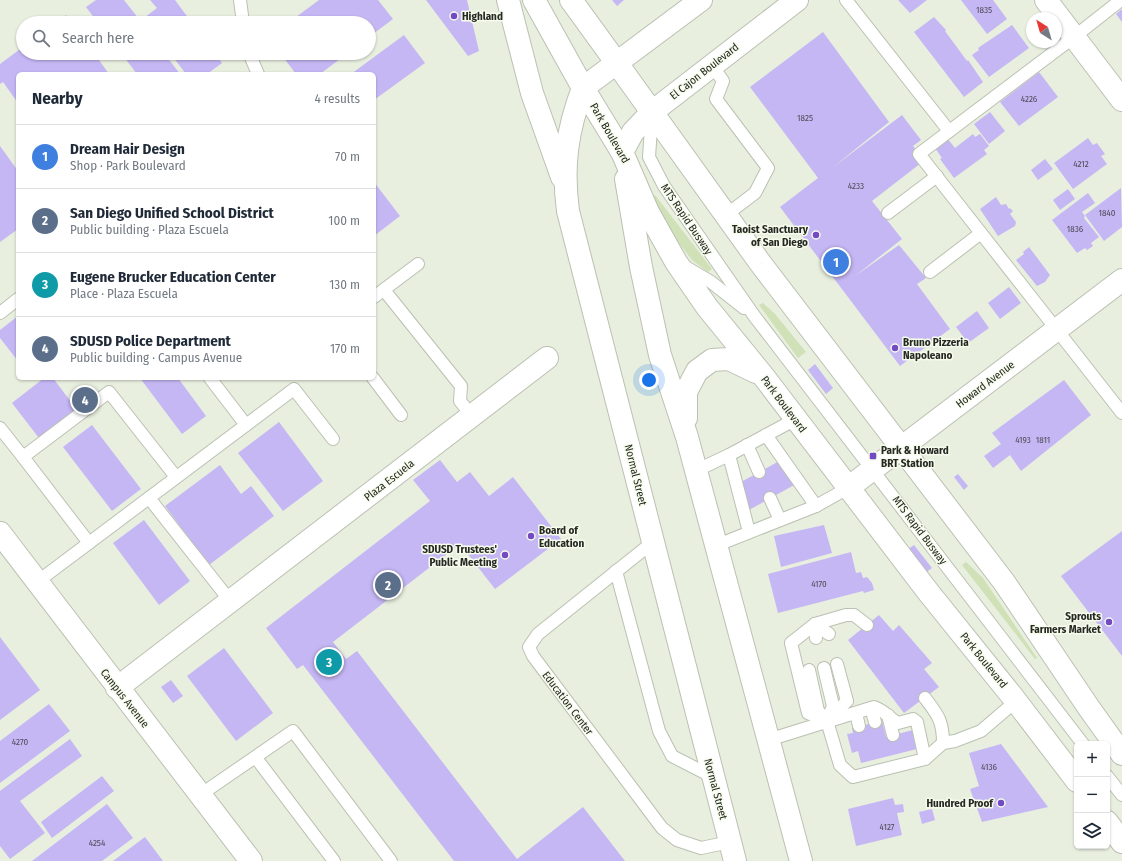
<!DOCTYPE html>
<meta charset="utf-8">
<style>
body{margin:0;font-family:"Fira Sans Condensed",sans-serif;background:#f2f2f3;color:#1f2937}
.controls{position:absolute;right:12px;bottom:12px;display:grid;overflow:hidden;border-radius:6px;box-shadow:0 1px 3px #0004}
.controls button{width:36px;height:36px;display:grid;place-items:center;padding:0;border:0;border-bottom:1px solid #e0e1e3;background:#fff;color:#1f2937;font:20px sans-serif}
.compass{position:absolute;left:1026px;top:12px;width:36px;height:36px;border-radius:50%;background:#fff;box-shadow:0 1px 3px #0004;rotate:323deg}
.you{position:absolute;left:649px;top:380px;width:14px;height:14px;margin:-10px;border:3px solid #fff;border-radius:50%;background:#1a73e8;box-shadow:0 0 0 6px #1a73e833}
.badge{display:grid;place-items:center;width:26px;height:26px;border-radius:50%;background:#734ac2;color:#fff;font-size:13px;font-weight:700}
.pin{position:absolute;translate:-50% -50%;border:2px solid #fff;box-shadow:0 1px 4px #0006}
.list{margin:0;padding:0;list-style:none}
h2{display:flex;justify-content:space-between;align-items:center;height:52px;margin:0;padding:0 16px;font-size:17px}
h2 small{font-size:13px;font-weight:400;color:#747a83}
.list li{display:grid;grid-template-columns:26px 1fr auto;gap:12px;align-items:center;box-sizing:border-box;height:64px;padding:0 16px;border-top:1px solid #e0e1e3}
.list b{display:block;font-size:15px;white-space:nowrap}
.list p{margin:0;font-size:13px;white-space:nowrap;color:#747a83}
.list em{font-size:13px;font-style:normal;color:#747a83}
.icon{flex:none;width:22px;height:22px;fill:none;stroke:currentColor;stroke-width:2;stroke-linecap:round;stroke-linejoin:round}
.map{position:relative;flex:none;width:1122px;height:861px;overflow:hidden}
.search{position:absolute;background:#fff;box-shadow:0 1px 3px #0004;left:16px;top:16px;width:360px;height:44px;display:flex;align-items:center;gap:10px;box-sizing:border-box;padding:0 14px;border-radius:22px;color:#747a83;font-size:15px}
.panel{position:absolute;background:#fff;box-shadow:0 1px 3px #0004;left:16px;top:72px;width:360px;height:308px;border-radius:6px}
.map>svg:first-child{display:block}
.green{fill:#d0e0b7}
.building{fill:#c5b7f4}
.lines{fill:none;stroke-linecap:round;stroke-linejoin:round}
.lane-casing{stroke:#bbc1b2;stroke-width:14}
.street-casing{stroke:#bbc1b2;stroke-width:24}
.secondary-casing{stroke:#bbc1b2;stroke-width:24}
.primary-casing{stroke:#bbc1b2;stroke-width:24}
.lane{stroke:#fff;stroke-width:12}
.street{stroke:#fff;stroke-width:22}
.secondary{stroke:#fff;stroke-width:22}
.primary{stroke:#fff;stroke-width:22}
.poi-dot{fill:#734ac2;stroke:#f5fcec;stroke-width:1.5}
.labels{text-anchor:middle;stroke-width:3;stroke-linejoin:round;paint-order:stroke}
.number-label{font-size:9px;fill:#4e4c57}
.poi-label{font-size:11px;font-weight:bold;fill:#262823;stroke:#f5fcec;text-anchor:start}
.street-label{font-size:11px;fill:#262823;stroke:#f5fcec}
</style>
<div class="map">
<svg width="1122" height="861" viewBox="0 0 1122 861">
<rect width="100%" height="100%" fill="#e8efdf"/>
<g class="green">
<polygon points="655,195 712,269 708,272 692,260 652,208 653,198"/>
<polygon points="763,303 775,314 806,352 798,358 759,305"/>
<polygon points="966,562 983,578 1037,658 1035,659 962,565"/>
</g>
<g class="building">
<polygon points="96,0 124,0 142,23 98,23 86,7"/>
<polygon points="150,0 175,0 192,23 148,23 144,18 157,8"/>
<polygon points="319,0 378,0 393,19 369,37 369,23 288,23"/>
<polygon points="426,0 467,0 479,51 468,56"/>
<polygon points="612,0 624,0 617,6"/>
<polygon points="898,0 927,0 910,13"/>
<polygon points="961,0 993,0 1007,19 987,34"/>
<polygon points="1122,9 1122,22 1116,14"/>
<polygon points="66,15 71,23 55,23"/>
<polygon points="934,17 946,30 945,31 967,61 968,60 983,82 964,97 914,32"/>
<polygon points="1012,25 1029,48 989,77 972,55 979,50 978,48"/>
<polygon points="823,32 889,122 832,168 902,115 921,140 913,146 919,154 921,163 872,201 902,239 855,276 899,245 926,278 917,284 950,329 900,366 780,207 818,178 750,87"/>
<polygon points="404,35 425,63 374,100 374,74 351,74"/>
<polygon points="23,47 23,53 94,53 109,74 18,74 18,103 3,82 0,84 0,64"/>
<polygon points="121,53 164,53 180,74 137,74"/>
<polygon points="170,53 215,53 222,63 207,74 186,74"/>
<polygon points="280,53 348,53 320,74 296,74"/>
<polygon points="1039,72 1058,97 1019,126 1000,102"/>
<polygon points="990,112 1005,131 989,144 974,124"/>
<polygon points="973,134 975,137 980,134 989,146 984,150 987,154 954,178 940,159 942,158 935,148 947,138 955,148"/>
<polygon points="1088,138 1093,145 1097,143 1105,154 1101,156 1107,164 1073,189 1054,163"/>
<polygon points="0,146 18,171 18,229 0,242"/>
<polygon points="1045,159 1053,169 1038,180 1031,170"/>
<polygon points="374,182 400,216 374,236"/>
<polygon points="1121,188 1122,227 1104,241 1085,215"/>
<polygon points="1068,189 1075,199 1060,210 1053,200"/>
<polygon points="1088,193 1095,203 1082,212 1085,216 1084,218 1099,237 1091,243 1093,246 1087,250 1085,248 1077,253 1052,220"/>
<polygon points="996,197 1001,205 1006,204 1009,209 1010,208 1013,211 1010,214 1016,222 1015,226 998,236 980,209"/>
<polygon points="1029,247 1050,275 1045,282 1037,286 1016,260 1024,254 1023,252"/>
<polygon points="1009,287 1021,303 1000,319 988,303"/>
<polygon points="977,311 989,328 968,343 956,327"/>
<polygon points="18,316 18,361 0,338 0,330"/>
<polygon points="815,364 833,388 826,394 808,370"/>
<polygon points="44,378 53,378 80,414 42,442 12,403"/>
<polygon points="140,378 178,378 206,416 182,434"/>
<polygon points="1064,380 1091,415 1021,471 1010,455 993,468 984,456 1001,444 992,433"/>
<polygon points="279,422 323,481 283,511 238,453"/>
<polygon points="92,425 141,489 112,511 63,447"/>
<polygon points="783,459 796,484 747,511 741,482"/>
<polygon points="440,460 457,482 470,472 489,496 513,477 561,539 495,589 460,544 333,642 346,659 357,651 517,859 583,807 625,861 454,861 303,665 297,669 266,628 430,501 413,480"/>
<polygon points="220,465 241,494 251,486 274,516 209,565 165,506"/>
<polygon points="958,474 968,486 964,490 954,477"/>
<polygon points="144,520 190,581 159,605 113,543"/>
<polygon points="824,525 832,553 781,567 774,536"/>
<polygon points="1122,531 1122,656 1061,576"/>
<polygon points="914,545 932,568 925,573 907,550"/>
<polygon points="851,552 856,573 861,572 863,578 867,577 872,583 874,590 864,593 863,591 778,613 768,574"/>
<polygon points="879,615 893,631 899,625 932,663 924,669 939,687 904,713 848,640"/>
<polygon points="0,637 40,690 0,720"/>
<polygon points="224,648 273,713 236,741 187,676"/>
<polygon points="171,680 183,696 173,703 161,687"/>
<polygon points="49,704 70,731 0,783 0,741"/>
<polygon points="882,721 886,737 913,730 917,749 861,763 858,751 852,753 847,734 853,733 852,728"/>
<polygon points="70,739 82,756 20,801 45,833 10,859 0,846 0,791"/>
<polygon points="1001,744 1048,807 982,822 970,789 979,786 969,753"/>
<polygon points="102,776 114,791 52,838 41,822"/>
<polygon points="893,798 895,805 903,804 904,812 897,813 902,835 856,846 848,809"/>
<polygon points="107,804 133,838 102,861 32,861"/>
<polygon points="932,809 935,820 922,824 919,812"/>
<polygon points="145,837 163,861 113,861"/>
</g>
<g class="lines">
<g class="lane-casing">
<g id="lane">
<polyline points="240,0 243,23"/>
<polyline points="846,0 949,131"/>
<polyline points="1121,0 1074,37 919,154 1122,413"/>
<polyline points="249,53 258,74"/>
<polyline points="711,64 723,81 716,99 768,168 755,193 726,215"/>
<polyline points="652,113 649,157 664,186 755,317 1083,744"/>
<polyline points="888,213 937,176"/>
<polyline points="684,266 711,282 744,308"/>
<polyline points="930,272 981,233"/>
<polyline points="384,290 461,386 460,401 472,416"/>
<polyline points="374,297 418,264"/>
<polyline points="0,313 18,299"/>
<polyline points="210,378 246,425"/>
<polyline points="373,378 401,415"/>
<polyline points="0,428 23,457"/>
<polyline points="766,435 816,506"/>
<polyline points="747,445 759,472"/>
<polyline points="729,455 749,532"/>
<polyline points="695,471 729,455 796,419"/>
<polyline points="149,498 231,602"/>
<polyline points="770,498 780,520"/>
<polyline points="653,542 538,634 529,647 533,656 662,828 677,840 701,848 730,842"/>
<polyline points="89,543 23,457 109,392 176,477"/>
<polyline points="715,546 816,506 848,488"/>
<polyline points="616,571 659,731 672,756 713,777"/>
<polyline points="37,582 294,389 333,439"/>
<polyline points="815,624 829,634"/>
<polyline points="815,624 816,638"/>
<polyline points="824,668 833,706 828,718"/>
<polyline points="809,670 818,711 827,721 840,765 853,777 925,759 943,743 955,741 981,731 1016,701"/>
<path d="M 925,698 C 938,715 943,721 943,743"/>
<polyline points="871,708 875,722"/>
<polyline points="856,713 859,726"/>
<polyline points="888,715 893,735"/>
<polyline points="824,720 808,713 791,643 815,624 846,615 854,615 867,625"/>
<polyline points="828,720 847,701 837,664"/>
<path d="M 768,740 L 874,707 C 887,712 887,717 898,723 L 913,719 L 917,722 L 925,759"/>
<polyline points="256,758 334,861"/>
<polyline points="1107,776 1122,795"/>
<polyline points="200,795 293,731 391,861"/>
</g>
</g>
<g class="street-casing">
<g id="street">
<polyline points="1046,0 1122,100"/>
<polyline points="117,688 547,358"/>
</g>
</g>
<g class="secondary-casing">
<g id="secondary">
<polyline points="534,0 583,88"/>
<polyline points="571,0 616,62"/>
<polyline points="848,488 1122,280"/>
<polyline points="0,533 251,861"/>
</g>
</g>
<g class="primary-casing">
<g id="primary">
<polyline points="508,0 532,93 562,177"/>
<polyline points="616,62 761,264 1004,582 1089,708 1122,754"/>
<polyline points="583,88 622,152 648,212 676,262 707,307 764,377 929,593 1012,696 1077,781"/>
<path d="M 583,88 C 567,130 562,166 568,211 L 735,861"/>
<polyline points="583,88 701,0"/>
<polyline points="622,152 633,132 652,112 797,0"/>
<polyline points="626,179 641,267 660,355 687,437 801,861"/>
<polyline points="686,418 686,392 697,371 712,360 729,359 756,372"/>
<polyline points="1107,822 1122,842"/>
</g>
</g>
<use href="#lane" class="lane"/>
<use href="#street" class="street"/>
<use href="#secondary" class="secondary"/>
<use href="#primary" class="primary"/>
</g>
<g class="poi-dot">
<circle cx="454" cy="16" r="4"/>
<circle cx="816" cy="235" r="4"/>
<circle cx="895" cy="348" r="4"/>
<rect x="869" y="452" width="8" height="8" rx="2"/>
<circle cx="531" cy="536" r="4"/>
<circle cx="505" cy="555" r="4"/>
<circle cx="1109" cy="622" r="4"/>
<circle cx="1001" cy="803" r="4"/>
</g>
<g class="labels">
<g class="number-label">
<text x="984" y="13">1835</text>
<text x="1029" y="102">4226</text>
<text x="805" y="121">1825</text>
<text x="1081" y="167">4212</text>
<text x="856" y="189">4233</text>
<text x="1107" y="216">1840</text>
<text x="1075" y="232">1836</text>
<text x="1023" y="443">4193</text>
<text x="1043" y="443">1811</text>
<text x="819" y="587">4170</text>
<text x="20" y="745">4270</text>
<text x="989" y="770">4136</text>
<text x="887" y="830">4127</text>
<text x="97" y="846">4254</text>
</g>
<g class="poi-label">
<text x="462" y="20">Highland</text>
<text x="808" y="233" text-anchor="end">Taoist Sanctuary<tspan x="808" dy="13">of San Diego</tspan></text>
<text x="903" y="346">Bruno Pizzeria<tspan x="903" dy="13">Napoleano</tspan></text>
<text x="881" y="454">Park &amp; Howard<tspan x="881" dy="13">BRT Station</tspan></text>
<text x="539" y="534">Board of<tspan x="539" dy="13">Education</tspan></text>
<text x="497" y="553" text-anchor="end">SDUSD Trustees'<tspan x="497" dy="13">Public Meeting</tspan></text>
<text x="1101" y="620" text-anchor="end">Sprouts<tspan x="1101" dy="13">Farmers Market</tspan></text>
<text x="993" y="807" text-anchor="end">Hundred Proof</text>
</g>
<g class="street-label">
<text transform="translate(704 71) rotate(-38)" y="4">El Cajon Boulevard</text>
<text transform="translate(610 133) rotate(60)" y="4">Park Boulevard</text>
<text transform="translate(687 219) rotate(56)" y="4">MTS Rapid Busway</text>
<text transform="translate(985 384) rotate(-37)" y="4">Howard Avenue</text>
<text transform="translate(784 404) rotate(53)" y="4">Park Boulevard</text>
<text transform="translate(636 475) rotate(76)" y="4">Normal Street</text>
<text transform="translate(389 480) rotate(-38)" y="4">Plaza Escuela</text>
<text transform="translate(920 530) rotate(53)" y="4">MTS Rapid Busway</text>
<text transform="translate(984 660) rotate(51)" y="4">Park Boulevard</text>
<text transform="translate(125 698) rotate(52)" y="4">Campus Avenue</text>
<text transform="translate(568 703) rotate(53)" y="4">Education Center</text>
<text transform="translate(716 789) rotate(75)" y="4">Normal Street</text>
</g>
</g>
</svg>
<div class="controls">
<button>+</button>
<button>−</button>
<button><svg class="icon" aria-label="layers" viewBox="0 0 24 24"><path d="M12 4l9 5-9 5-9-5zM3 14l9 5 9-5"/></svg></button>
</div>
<svg class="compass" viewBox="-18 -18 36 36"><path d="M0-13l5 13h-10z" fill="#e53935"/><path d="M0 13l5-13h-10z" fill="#747a83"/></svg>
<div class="you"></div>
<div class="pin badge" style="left:836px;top:262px;background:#3f7fe0">1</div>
<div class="pin badge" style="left:388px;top:585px;background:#5c6f8a">2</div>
<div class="pin badge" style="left:329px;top:662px;background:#0f9aa8">3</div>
<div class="pin badge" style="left:85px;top:400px;background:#5c6f8a">4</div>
<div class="search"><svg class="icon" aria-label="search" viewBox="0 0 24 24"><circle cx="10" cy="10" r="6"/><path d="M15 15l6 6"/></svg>Search here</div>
<section class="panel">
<h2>Nearby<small>4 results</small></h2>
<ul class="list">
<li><span class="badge" style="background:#3f7fe0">1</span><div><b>Dream Hair Design</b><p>Shop · Park Boulevard</p></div><em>70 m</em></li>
<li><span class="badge" style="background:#5c6f8a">2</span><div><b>San Diego Unified School District</b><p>Public building · Plaza Escuela</p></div><em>100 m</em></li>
<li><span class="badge" style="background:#0f9aa8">3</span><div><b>Eugene Brucker Education Center</b><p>Place · Plaza Escuela</p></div><em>130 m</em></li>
<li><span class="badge" style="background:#5c6f8a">4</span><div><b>SDUSD Police Department</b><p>Public building · Campus Avenue</p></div><em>170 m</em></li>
</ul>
</section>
</div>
